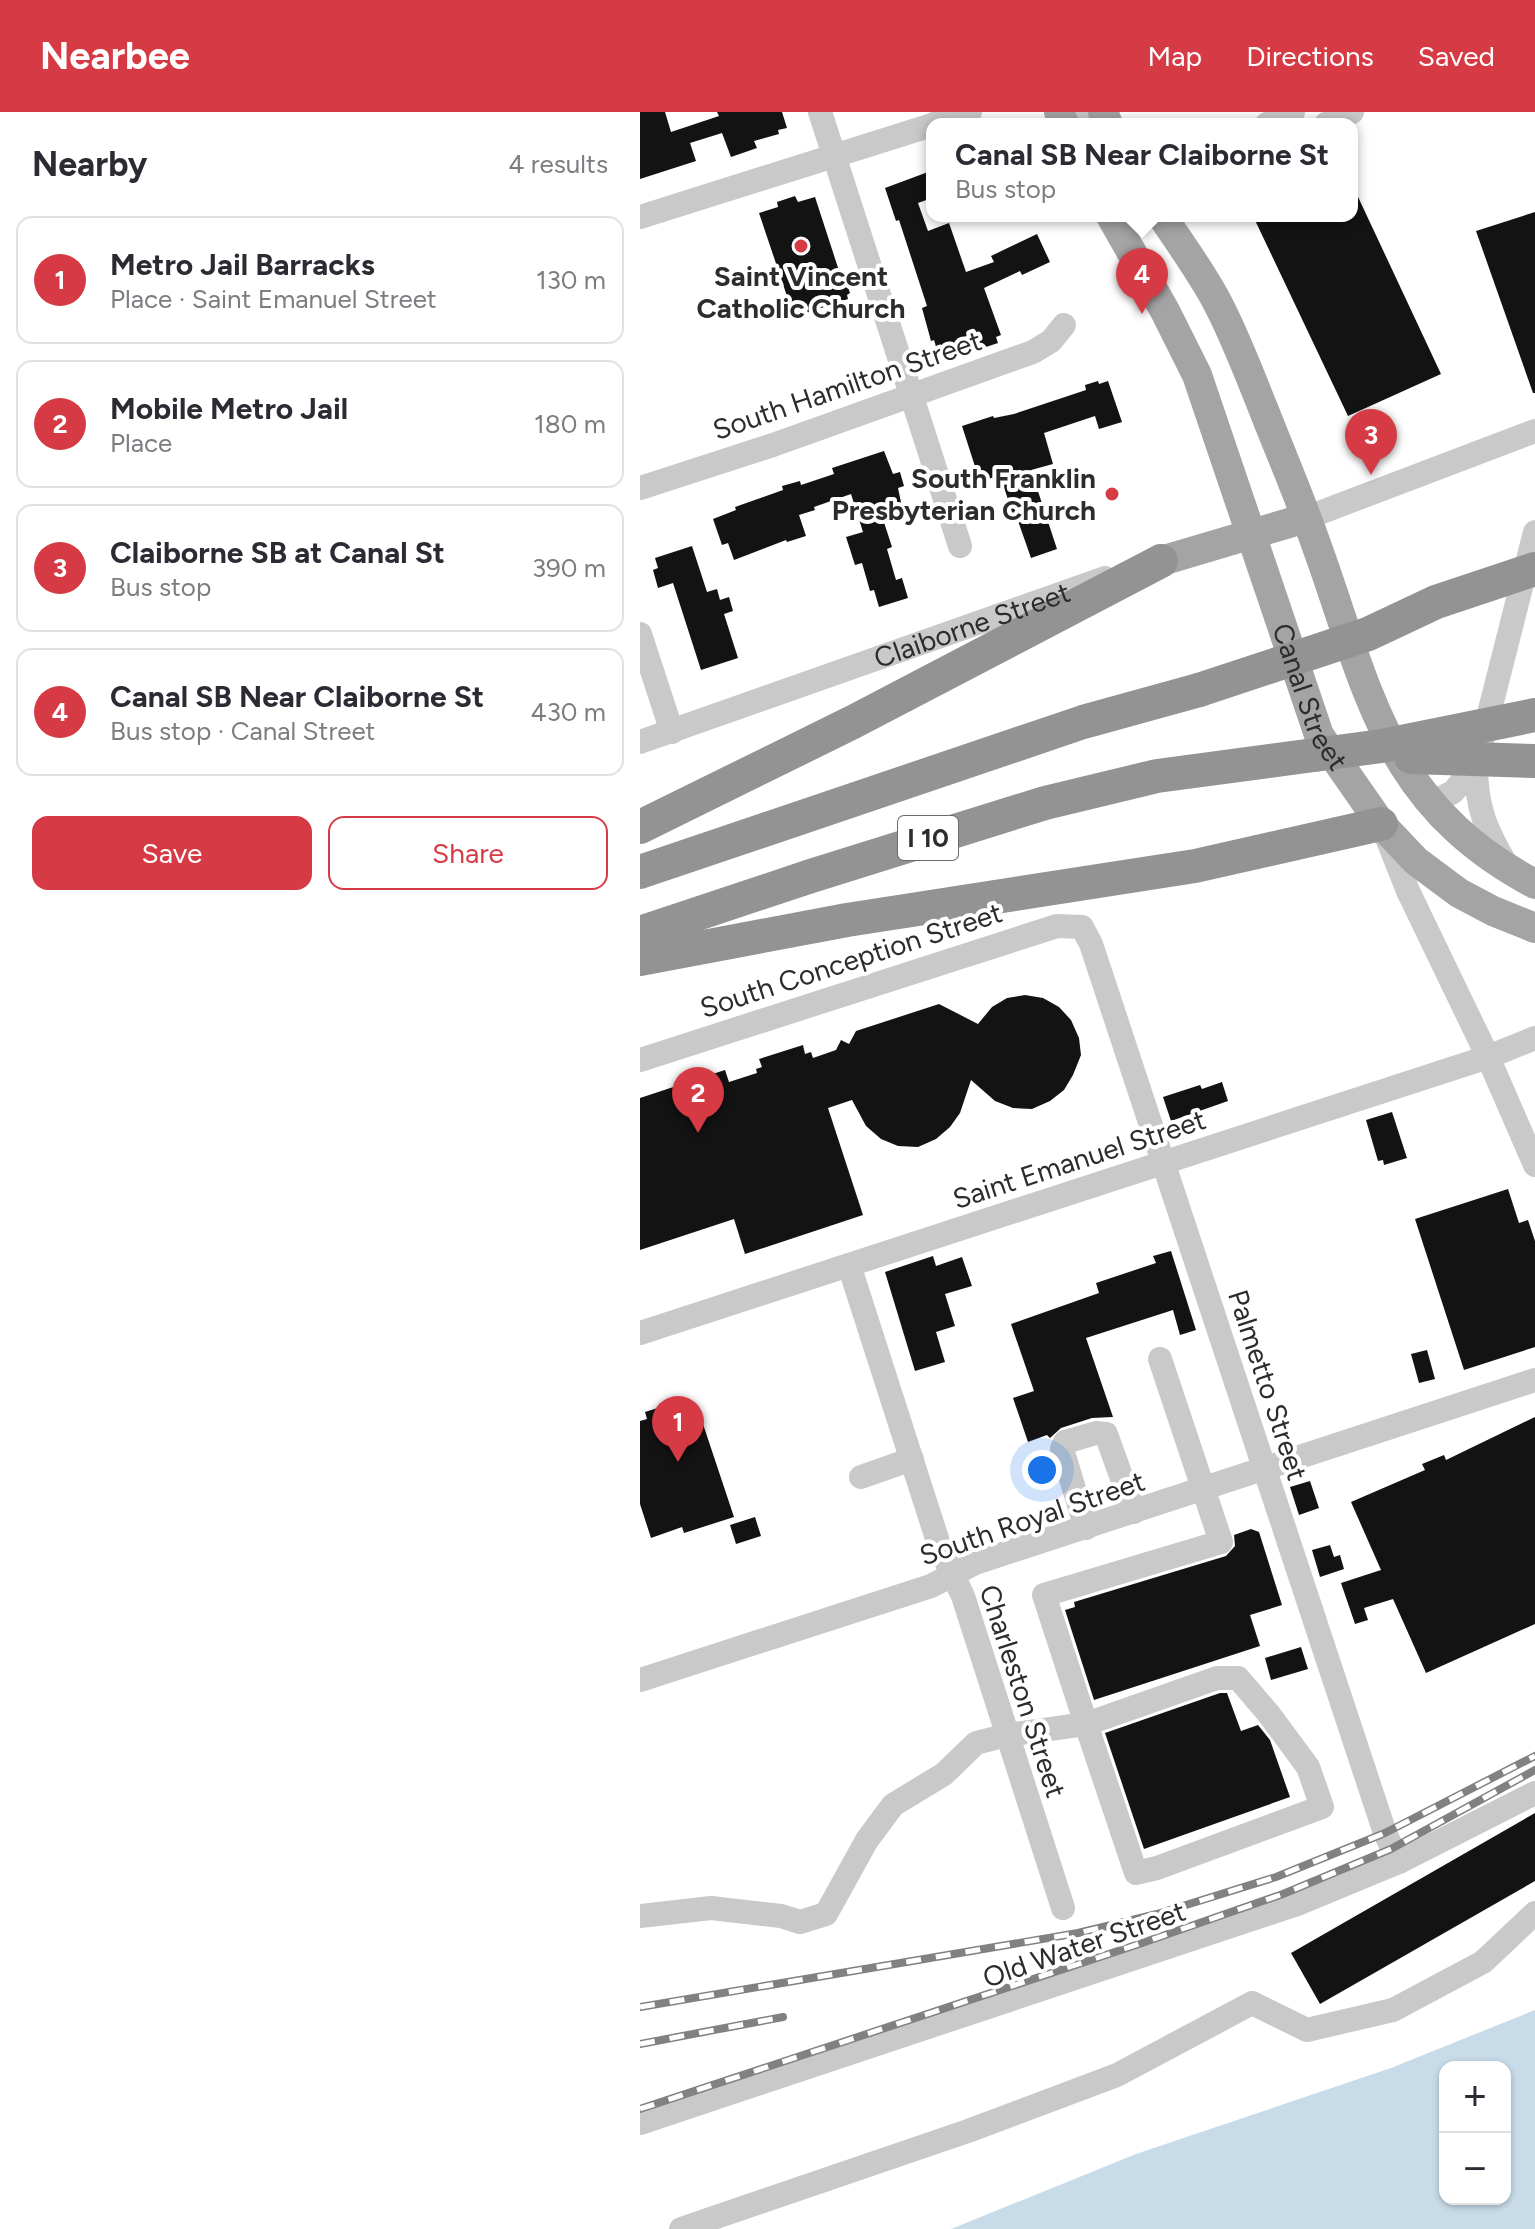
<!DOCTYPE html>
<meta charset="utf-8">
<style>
body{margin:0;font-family:Figtree,sans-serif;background:#f2f2f3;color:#2b2b33}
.controls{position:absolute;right:24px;bottom:24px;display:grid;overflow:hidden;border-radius:16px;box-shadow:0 2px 6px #0004}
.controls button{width:72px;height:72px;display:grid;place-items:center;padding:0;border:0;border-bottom:2px solid #e1e1e2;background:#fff;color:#2b2b33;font:40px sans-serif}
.you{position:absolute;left:402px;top:1358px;width:28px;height:28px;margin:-20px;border:6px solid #fff;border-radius:50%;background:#1a73e8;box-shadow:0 0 0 12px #1a73e833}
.badge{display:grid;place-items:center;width:52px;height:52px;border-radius:50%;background:#d63b45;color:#fff;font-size:26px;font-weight:700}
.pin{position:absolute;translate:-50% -66px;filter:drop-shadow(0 2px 4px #0008)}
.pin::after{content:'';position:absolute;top:42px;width:28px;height:24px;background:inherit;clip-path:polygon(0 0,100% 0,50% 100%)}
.popup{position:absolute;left:286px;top:6px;width:432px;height:104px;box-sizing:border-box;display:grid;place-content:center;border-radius:16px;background:#fff;filter:drop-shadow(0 2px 6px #0005);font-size:26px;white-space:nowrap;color:#7c7c81}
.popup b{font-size:30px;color:#2b2b33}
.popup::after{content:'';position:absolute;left:50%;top:100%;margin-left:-16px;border:16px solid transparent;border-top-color:#fff}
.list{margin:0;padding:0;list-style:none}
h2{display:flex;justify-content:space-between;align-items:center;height:104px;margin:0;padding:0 32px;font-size:34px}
h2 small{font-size:26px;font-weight:400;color:#7c7c81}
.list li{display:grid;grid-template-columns:52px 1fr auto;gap:24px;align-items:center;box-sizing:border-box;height:128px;margin:0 16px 16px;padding:0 16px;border:2px solid #e1e1e2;border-radius:16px}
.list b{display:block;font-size:30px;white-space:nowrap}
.list p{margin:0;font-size:26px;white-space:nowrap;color:#7c7c81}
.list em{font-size:26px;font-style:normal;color:#7c7c81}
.actions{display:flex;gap:16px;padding:24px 32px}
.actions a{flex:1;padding:18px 0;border:2px solid #d63b45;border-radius:16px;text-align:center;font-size:28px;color:#d63b45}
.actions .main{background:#d63b45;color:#fff}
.map{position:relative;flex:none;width:895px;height:2117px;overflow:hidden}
header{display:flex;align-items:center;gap:48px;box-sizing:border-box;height:112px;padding:0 40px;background:#d63b45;color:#fff}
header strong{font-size:38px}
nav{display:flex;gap:44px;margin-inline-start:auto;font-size:28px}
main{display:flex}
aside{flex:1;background:#fff}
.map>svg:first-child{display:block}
.water{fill:#c8dbe8;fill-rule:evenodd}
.building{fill:#131313}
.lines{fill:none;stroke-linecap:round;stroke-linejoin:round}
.minor{stroke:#c9c9c9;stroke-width:24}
.major{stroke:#a4a4a4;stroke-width:30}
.highway{stroke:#939393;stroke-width:34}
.rail-casing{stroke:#818181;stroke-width:8}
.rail{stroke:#fff;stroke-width:5;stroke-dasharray:15;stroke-linecap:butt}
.highway-bridge{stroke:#939393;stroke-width:34}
.poi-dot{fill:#d63b45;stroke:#fff;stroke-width:3}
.labels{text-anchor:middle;stroke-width:8;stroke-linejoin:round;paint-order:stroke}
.shield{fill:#fff;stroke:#6b6b6b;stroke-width:2}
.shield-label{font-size:26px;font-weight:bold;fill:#2c2c2c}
.poi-label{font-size:28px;font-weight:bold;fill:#2c2c2c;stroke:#fff}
.street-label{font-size:28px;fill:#2c2c2c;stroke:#fff}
</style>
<header>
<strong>Nearbee</strong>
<nav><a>Map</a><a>Directions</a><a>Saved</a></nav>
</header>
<main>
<aside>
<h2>Nearby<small>4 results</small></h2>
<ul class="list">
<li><span class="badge">1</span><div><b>Metro Jail Barracks</b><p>Place · Saint Emanuel Street</p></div><em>130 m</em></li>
<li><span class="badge">2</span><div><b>Mobile Metro Jail</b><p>Place</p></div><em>180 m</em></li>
<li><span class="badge">3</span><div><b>Claiborne SB at Canal St</b><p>Bus stop</p></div><em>390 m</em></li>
<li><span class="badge">4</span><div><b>Canal SB Near Claiborne St</b><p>Bus stop · Canal Street</p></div><em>430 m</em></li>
</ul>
<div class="actions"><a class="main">Save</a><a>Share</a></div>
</aside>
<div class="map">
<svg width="895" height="2117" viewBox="0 0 895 2117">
<rect width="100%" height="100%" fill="#fff"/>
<path class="water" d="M 895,1898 L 895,2117 L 311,2117 L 496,2042 L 751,1956 ZM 805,1955 L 865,1955 L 865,2087 L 805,2087 Z"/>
<g class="building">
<polygon points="0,0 25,0 31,20 79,4 77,0 142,0 147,16 138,18 139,22 114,29 117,36 91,45 82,21 50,31 56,49 0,67"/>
<polygon points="288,60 292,72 292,86 278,91 288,119 309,111 326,160 354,150 351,144 397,122 410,150 382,163 380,159 344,176 361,223 356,225 358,231 340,237 332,226 297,238 294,228 291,229 282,196 287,194 259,108 256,109 245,76"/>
<polygon points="712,72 801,262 708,304 613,104 712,104"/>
<polygon points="155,84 158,90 175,85 202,168 205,167 210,181 207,183 208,187 154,205 119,101 138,95 137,90"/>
<polygon points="895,100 895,281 893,281 836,119"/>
<polygon points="458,269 459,272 468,269 482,310 459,317 455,304 404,321 413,352 391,358 417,437 391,446 377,406 374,406 360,363 340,370 322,314 353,304 354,306 374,302 446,278 445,273"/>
<polygon points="244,339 253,362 260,360 264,374 258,376 262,395 241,401 252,435 247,437 256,468 262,466 268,486 239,495 234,478 230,479 222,451 215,453 206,425 223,420 211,382 174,395 175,398 159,403 166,424 147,430 146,428 94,448 88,431 82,433 73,407 96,398 95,395 143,378 142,374 160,369 161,373 194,362 192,356"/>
<polygon points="52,434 67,480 77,477 80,488 89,485 93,499 84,502 98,546 61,558 33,471 18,476 13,458 18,456 15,446"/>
<polygon points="385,883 403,886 419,895 431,908 439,926 441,943 433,963 424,978 410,989 392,997 373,996 355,989 331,968 320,1001 310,1015 296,1027 278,1035 258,1034 241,1027 226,1014 212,988 188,996 223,1103 105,1142 94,1107 0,1138 0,986 85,958 89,970 117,961 116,957 122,955 119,947 163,933 165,942 171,940 173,946 196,938 201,928 209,932 216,919 299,892 338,912 352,895 367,886"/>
<polygon points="582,970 588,989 531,1009 523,985 560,973 562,977"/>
<polygon points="752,1000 767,1046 744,1053 743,1048 738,1049 726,1008"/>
<polygon points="868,1077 879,1111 888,1108 895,1129 895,1235 824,1258 775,1107"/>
<polygon points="531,1139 556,1218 540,1223 533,1198 446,1226 473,1305 452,1306 421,1316 410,1326 407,1323 388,1330 373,1286 394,1279 371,1212 459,1181 456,1171 516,1151 513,1144"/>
<polygon points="293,1144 296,1154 322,1145 332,1174 305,1182 315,1214 296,1220 305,1250 275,1259 245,1160"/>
<polygon points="787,1238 795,1267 779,1271 771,1242"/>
<polygon points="51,1292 54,1298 58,1297 94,1405 44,1421 42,1415 11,1426 0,1392 0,1309 7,1307 5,1300 24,1294 26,1302"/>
<polygon points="895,1305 895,1512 786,1561 753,1487 724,1496 728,1508 715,1512 701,1471 741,1458 711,1390 785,1358 782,1352 804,1343 806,1348"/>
<polygon points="670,1369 679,1396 659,1403 650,1375"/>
<polygon points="115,1405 121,1424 96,1432 90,1413"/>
<polygon points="611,1417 619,1420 642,1493 610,1503 620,1534 454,1588 425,1498 435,1495 434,1490 586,1444 595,1434 594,1423"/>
<polygon points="690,1433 694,1445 700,1443 704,1457 680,1465 672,1438"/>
<polygon points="661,1535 668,1557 631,1568 625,1546"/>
<polygon points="580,1581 587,1581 601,1619 618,1613 630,1628 650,1685 504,1737 465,1621"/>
<polygon points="895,1701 895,1769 680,1892 651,1841"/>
</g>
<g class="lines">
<g class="minor">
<polyline points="180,0 320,434"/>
<polyline points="440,0 446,12"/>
<polyline points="294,12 330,0"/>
<polyline points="627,12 653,0"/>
<polyline points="686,12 712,0"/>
<polyline points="0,105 292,13"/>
<polyline points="0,376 133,333 393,240 411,229 424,213"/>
<polyline points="666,406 895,319"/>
<polyline points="0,522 32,620"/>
<path id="s1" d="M 0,630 L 465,466"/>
<path d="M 836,653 C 836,696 846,718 867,754"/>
<polyline points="790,692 813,680 836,653 895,420"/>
<polyline points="745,721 768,779 848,945 895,1053"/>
<polyline points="0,948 417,814 442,815 451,832 745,1721 759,1750"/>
<polyline points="209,1153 301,1439 323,1484 423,1796"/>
<polyline points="0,1221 848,945 895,926"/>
<polyline points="221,1365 272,1347"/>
<polyline points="446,1416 422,1337 425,1330 456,1321 466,1322 494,1400"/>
<polygon points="577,1566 598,1566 628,1601 668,1655 682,1695 517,1756 496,1761 446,1612"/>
<polyline points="0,1568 291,1474 335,1451 895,1268"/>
<polyline points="0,1804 71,1796 141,1804 160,1810 186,1802 227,1728 253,1693 304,1662 336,1631 367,1623 446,1612 404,1483 581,1430 520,1247"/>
<polyline points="0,2011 660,1791 759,1750 895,1681"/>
<polyline points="41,2117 328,2019 477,1963 612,1891 667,1918 753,1898 843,1850 895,1801"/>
</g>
<g class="major">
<polyline points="419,0 424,12"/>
<polyline points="463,0 468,12"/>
<path id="s2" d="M 471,104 L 525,199 L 557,263 L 679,623 L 741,712 L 776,749 L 819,781 L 853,799 L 895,816"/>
<path d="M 522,104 C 540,131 559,157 575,186 C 594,221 608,259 623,296 C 641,342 660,386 676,432 C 729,578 744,692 895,772"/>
<polyline points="521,449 666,406"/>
</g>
<g class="highway">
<polyline points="0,715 213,610 521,449"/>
<polyline points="0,760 443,610 559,578"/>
<polyline points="0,821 171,764 405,691 517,664 674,643"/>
<polyline points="0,847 207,808 555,754 741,712"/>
</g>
<g class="rail-casing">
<g id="rail">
<polyline points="0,1895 438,1821 517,1802 636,1765 745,1721 895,1644"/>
<polyline points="0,1932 143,1905"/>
<polyline points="0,1997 502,1831 643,1782 751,1737 895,1658"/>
</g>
</g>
<use href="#rail" class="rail"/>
<g class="highway-bridge">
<polyline points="559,578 728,522 796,490 895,457"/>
<polyline points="674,643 742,634 895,603"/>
<polyline points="771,645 895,649"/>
</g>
</g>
<g class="poi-dot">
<circle cx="161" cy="134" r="8"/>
<circle cx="472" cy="382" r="8"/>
</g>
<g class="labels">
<rect class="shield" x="258" y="704" width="60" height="44" rx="6"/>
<g class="shield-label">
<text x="288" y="735">I 10</text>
</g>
<g class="poi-label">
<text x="161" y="174">Saint Vincent<tspan x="161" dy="32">Catholic Church</tspan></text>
<text x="456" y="376" text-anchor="end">South Franklin<tspan x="456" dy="32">Presbyterian Church</tspan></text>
</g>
<g class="street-label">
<text transform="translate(207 273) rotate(-19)" y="10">South Hamilton Street</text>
<text dy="10" stroke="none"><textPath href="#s1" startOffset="352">Claiborne Street</textPath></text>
<text dy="10" stroke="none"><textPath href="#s2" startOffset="522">Canal Street</textPath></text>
<text transform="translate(211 848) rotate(-18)" y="10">South Conception Street</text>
<text transform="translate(439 1047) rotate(-18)" y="10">Saint Emanuel Street</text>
<text transform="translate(628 1273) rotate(72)" y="10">Palmetto Street</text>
<text transform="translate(392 1406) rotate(-19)" y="10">South Royal Street</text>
<text transform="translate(383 1579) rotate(72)" y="10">Charleston Street</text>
<text transform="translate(444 1832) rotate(-19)" y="10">Old Water Street</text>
</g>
</g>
</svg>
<div class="controls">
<button>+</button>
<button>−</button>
</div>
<div class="you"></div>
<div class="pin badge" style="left:38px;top:1350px">1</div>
<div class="pin badge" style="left:58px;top:1021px">2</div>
<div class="pin badge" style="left:731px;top:363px">3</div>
<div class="pin badge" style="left:502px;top:202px">4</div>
<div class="popup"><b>Canal SB Near Claiborne St</b>Bus stop</div>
</div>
</main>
